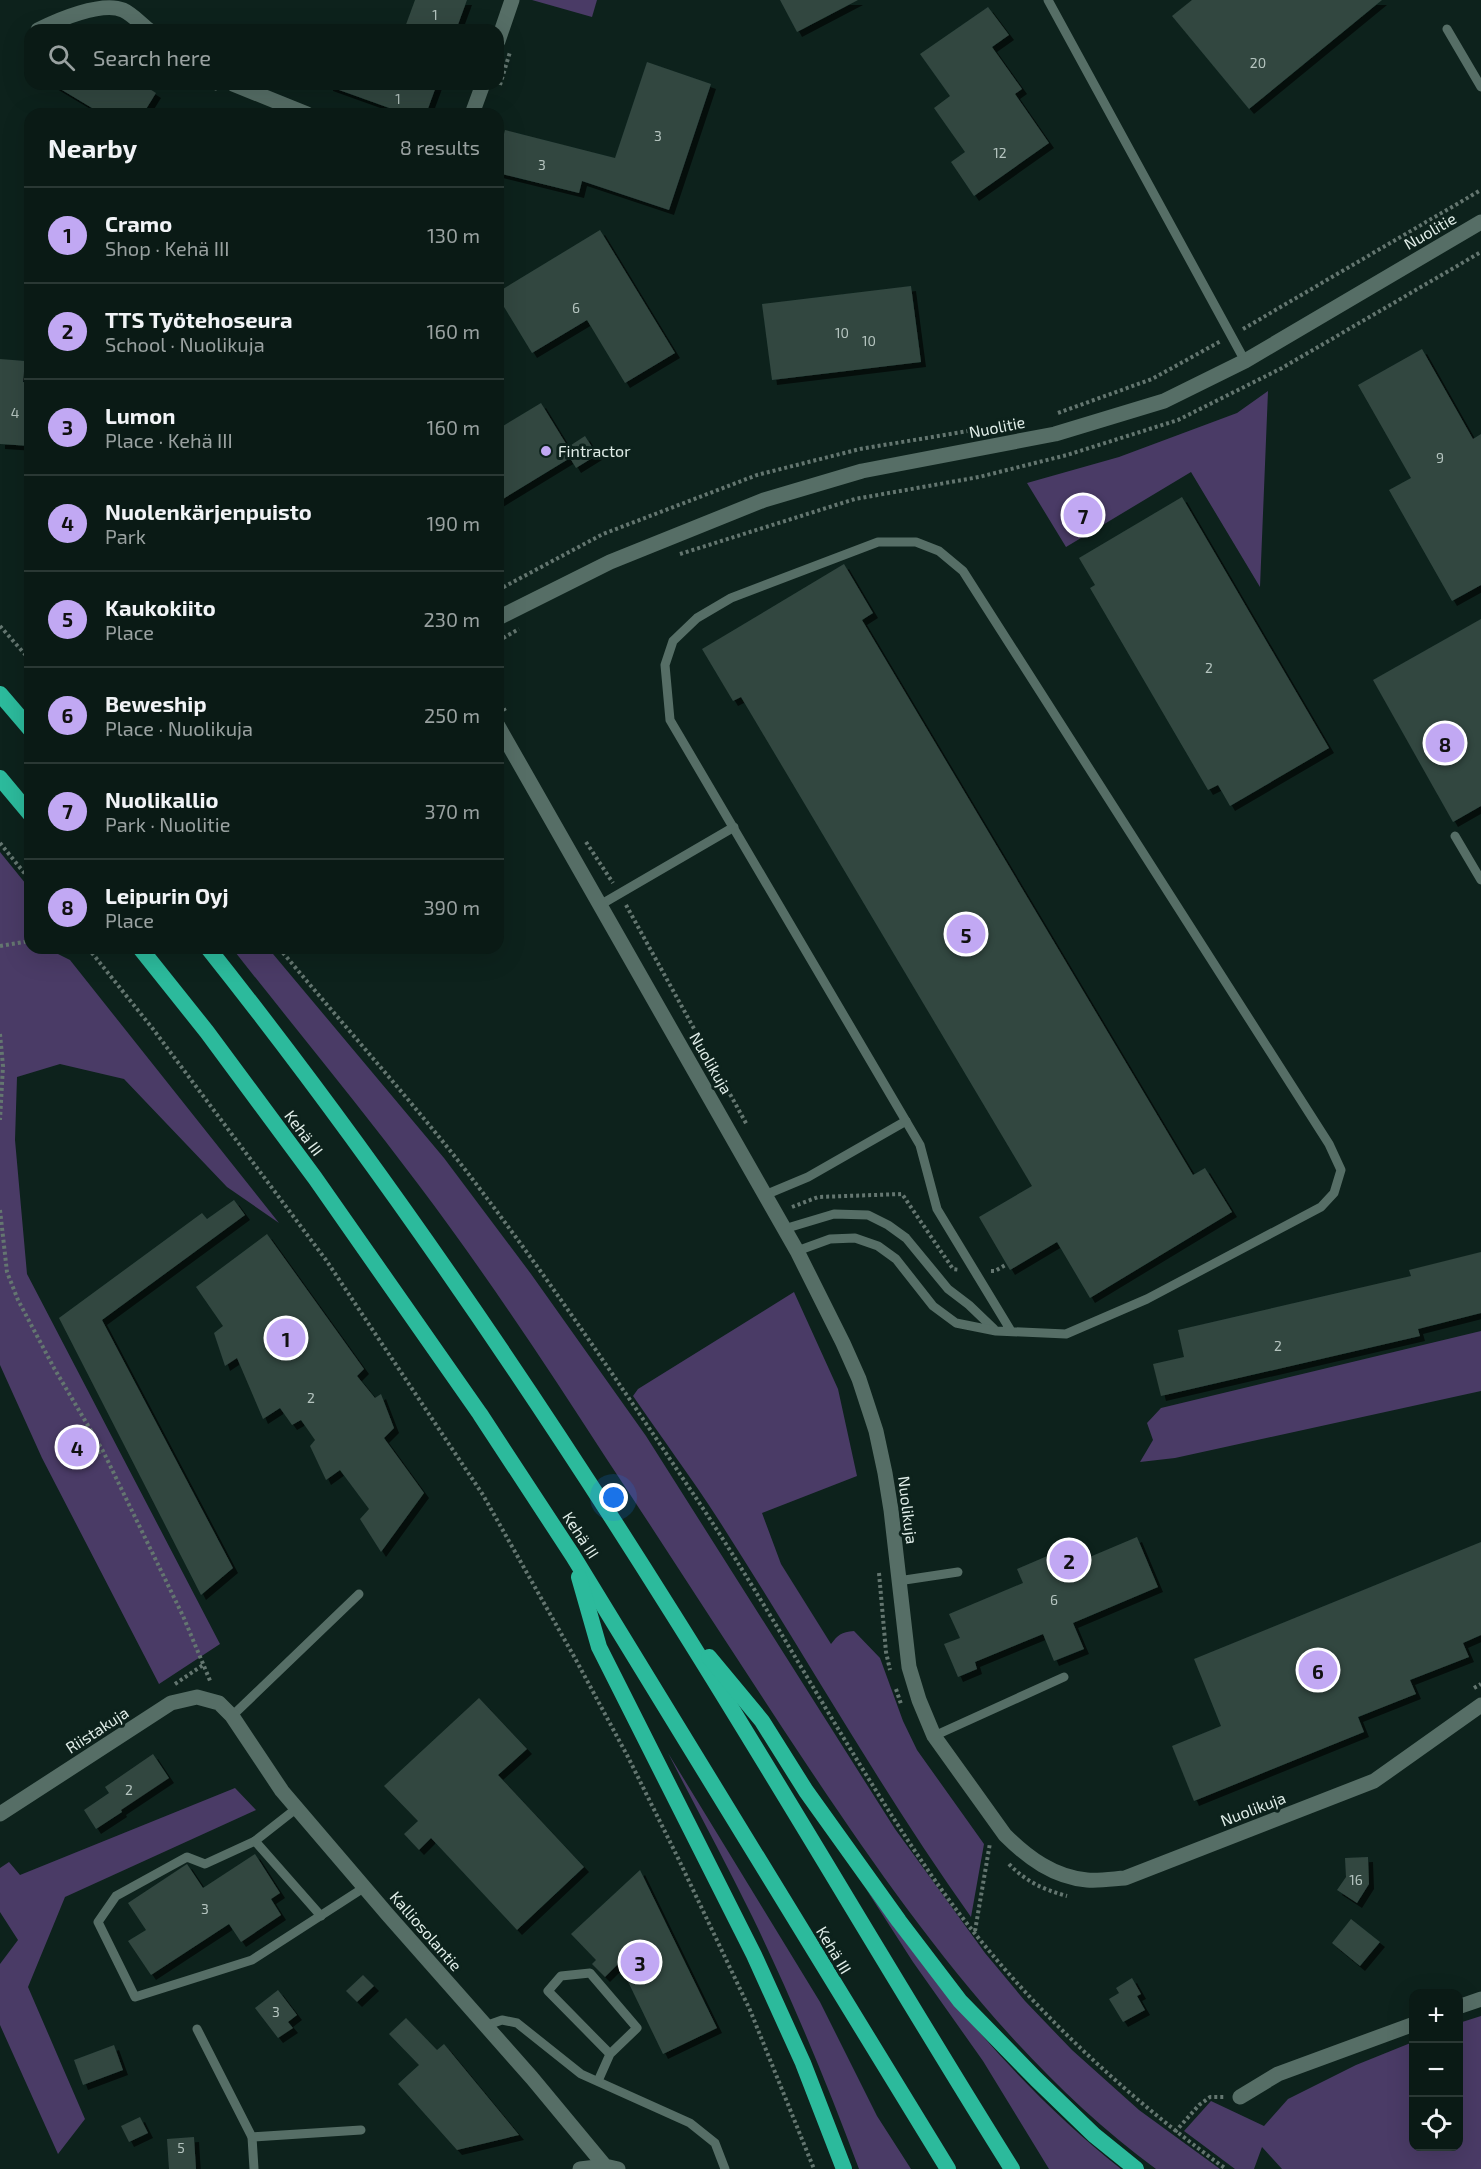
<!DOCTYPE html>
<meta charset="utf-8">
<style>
body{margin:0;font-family:"Exo 2",sans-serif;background:#182722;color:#f1f3f6}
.controls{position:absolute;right:18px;bottom:18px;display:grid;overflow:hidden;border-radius:12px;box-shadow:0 6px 24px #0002}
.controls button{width:54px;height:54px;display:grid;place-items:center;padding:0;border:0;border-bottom:2px solid #2a3834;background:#0a1a15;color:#f1f3f6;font:30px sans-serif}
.you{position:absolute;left:614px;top:1498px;width:21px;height:21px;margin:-15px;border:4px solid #fff;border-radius:50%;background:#1a73e8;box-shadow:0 0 0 9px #1a73e833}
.badge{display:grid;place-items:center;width:39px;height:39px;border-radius:50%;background:#c1a8f3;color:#111;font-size:20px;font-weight:700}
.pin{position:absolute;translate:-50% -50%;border:3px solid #fff;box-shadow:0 2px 6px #0006}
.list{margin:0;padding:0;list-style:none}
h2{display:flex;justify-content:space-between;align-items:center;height:78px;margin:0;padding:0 24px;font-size:26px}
h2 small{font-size:20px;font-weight:400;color:#99a1a0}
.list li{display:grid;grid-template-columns:39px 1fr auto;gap:18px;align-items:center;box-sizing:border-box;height:96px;padding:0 24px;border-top:2px solid #2a3834}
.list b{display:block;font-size:22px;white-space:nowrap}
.list p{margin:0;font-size:20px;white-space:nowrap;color:#99a1a0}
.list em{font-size:20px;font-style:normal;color:#99a1a0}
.icon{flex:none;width:33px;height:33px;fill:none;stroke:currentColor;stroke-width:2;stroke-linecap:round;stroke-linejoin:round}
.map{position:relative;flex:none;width:1481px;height:2169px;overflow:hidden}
.search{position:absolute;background:#0a1a15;box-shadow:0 6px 24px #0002;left:24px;top:24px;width:480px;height:66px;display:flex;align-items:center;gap:15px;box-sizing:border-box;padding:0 21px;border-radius:18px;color:#99a1a0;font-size:22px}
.panel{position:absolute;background:#0a1a15;box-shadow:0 6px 24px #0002;left:24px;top:108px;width:480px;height:846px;border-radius:18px}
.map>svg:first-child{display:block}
.green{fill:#4a3b66}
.building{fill:#314740;filter:url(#shadow)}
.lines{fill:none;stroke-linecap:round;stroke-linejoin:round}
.path{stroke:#647670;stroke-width:4;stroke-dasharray:3 3;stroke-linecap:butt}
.service{stroke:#566e66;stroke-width:9}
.minor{stroke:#566e66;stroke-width:15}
.trunk{stroke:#2cba9c;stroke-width:16}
.poi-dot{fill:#c1a8f3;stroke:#0d221c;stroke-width:2}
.labels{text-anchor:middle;stroke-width:6;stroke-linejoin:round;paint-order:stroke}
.number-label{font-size:14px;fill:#b5c4bf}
.street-label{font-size:16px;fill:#e1eee9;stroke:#0d221c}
.poi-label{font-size:16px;fill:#e1eee9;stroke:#0d221c;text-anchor:start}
</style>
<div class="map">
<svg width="1481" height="2169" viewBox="0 0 1481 2169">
<defs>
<filter id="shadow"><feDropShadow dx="5" dy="5" stdDeviation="0" flood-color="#0009"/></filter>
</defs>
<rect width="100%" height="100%" fill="#0d221c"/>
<g class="green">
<polygon points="532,0 597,0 592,17"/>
<polygon points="1268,391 1260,587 1191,472 1066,547 1027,483 1119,457 1237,413"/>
<polygon points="0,852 30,889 30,948 46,948 70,960 279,1223 227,1187 124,1079 60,1064 17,1077 15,1140 27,1274 220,1644 159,1684 42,1458 0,1365"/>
<path d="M 232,948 L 268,948 L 444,1158 L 531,1274 L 646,1436 L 895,1829 L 985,1953 L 1025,2001 L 1072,2050 L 1139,2110 L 1220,2169 L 1156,2169 C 1012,2063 903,1909 805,1762 C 738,1661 673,1559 606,1458 C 546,1365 485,1273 418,1184 C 358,1104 294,1027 232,948 Z"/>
<path d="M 794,1292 L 838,1389 L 857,1476 L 762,1513 L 781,1564 L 831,1644 C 838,1635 841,1632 854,1631 L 880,1658 L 903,1721 L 917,1750 L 984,1844 L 971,1917 C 880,1789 803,1651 718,1519 C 691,1477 661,1437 633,1396 L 638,1389 Z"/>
<polygon points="1481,1331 1481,1391 1175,1458 1140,1462 1153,1440 1147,1423 1161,1408"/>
<path d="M 668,1753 L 820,2002 L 877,2116 L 911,2169 L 859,2169 C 827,2083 792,1999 752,1916 C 725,1861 696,1808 668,1753 Z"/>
<polygon points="235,1788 256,1810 65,1897 28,1987 85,2119 58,2154 0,2025 0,1964 18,1940 0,1912 0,1868 9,1862 20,1875"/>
<path d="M 866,1889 C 941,1991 1021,2090 1121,2169 L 1049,2169 L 983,2061 L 913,1962 Z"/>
<polygon points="1481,2016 1481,2169 1282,2169 1262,2147 1254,2169 1235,2169 1184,2131 1211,2101 1264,2126 1288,2099 1356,2065 1413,2042 1414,2146 1458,2146 1459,2023"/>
</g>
<g class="building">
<polygon points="415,0 467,0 456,30 404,30"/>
<polygon points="780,0 858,0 797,32"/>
<polygon points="1192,0 1382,0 1249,109 1172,16"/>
<polygon points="988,7 1009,35 992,47 1022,89 1015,94 1049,143 974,196 951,162 965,152 934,108 950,96 920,54"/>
<polygon points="647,62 711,84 669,210 582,181 579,193 498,173 498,157 505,130 615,158"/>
<polygon points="52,84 142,84 156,93 143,114 102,114"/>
<polygon points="328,84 437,84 426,114 406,114 328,86"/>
<polygon points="600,230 675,353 625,383 587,320 532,353 498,297 498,292"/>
<polygon points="911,286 921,362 772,380 762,304"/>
<polygon points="1422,349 1473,439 1481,434 1481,585 1452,601 1389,490 1411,478 1358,385"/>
<polygon points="0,359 25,361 23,382 30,383 30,446 0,444"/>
<polygon points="541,403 568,447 585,436 597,455 576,468 570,458 498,502 498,429"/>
<polygon points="1182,497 1329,748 1230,806 1218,785 1208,790 1090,588 1095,585 1079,558"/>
<polygon points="844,564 873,613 862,620 1193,1175 1205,1168 1232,1212 1090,1298 1057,1242 1010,1270 979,1217 1032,1186 741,697 733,701 702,649"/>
<polygon points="1481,619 1481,806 1453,822 1373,680"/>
<polygon points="234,1200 245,1215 102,1320 233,1568 201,1595 59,1318 202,1213 207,1219"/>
<polygon points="267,1234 364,1369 357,1376 375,1398 381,1394 394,1428 384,1438 424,1493 381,1552 360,1519 369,1509 340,1470 326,1480 310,1446 315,1440 301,1420 292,1425 280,1408 263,1419 237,1358 225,1366 214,1333 223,1326 196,1287"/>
<polygon points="1481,1252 1481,1313 1418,1329 1420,1336 1161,1396 1153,1364 1184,1357 1178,1330 1411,1276 1409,1270"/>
<polygon points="1137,1537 1158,1587 1073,1623 1084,1649 1054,1661 1043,1634 975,1662 977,1669 958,1677 944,1644 960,1638 949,1614 1023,1583 1017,1569 1052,1554 1059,1570"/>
<polygon points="1481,1542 1481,1635 1463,1643 1469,1657 1410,1680 1416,1694 1358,1717 1364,1732 1194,1801 1172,1746 1221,1726 1194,1659"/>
<polygon points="479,1698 527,1749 498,1775 584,1867 517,1930 431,1838 419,1850 404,1834 418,1821 384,1786"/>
<polygon points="153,1754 169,1778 121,1810 122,1812 96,1829 84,1810 109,1793 105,1787"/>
<polygon points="255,1854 280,1893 271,1899 281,1915 241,1942 229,1924 151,1975 128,1941 146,1930 128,1903 187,1864 203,1888"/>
<polygon points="1368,1857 1369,1884 1357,1903 1337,1890 1346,1877 1345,1858"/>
<polygon points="640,1870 717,2028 663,2054 619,1963 605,1977 592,1964 596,1960 571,1934"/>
<polygon points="1351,1919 1380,1942 1360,1966 1332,1943"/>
<polygon points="363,1975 374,1986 357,2002 346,1991"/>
<polygon points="1132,1978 1141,1994 1137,1996 1145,2010 1123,2022 1109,1999 1119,1993 1116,1988"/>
<polygon points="278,1990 297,2015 288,2022 293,2028 278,2038 255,2008"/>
<polygon points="406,2018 437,2050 444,2044 519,2135 457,2150 398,2084 419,2065 389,2034"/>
<polygon points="114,2045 123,2070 83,2085 74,2060"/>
<polygon points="140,2117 148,2133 129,2142 121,2126"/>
<polygon points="194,2137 196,2169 169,2169 167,2139"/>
</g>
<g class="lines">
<g class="path">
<polyline points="204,84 217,89"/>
<polyline points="500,85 510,52"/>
<polyline points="1243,329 1481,190"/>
<polyline points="1058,413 1152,379 1221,341"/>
<polyline points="680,554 855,499 979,477 1067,455 1178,420 1282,368 1481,252"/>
<polyline points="498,590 603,534 757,475 860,449 998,426"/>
<polyline points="0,626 30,660"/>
<polyline points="498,641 519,629"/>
<polyline points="498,698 505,711"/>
<polyline points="586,842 613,883"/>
<polyline points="0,843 30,880"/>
<polyline points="626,905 747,1125"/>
<polyline points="0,946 30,941"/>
<polyline points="88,948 153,1029 326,1260 483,1495 576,1660 628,1757 678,1858 750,2010 814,2169"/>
<path d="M 279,948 C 339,1020 402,1090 460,1163 C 543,1270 619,1383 694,1495 C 778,1620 848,1755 934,1879 C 1013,1992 1115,2088 1226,2169"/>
<polyline points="0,1034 3,1066 0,1120"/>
<polyline points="792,1207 818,1197 902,1194 953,1269 960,1270"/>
<polyline points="0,1210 7,1272 18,1300 54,1368 103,1451 183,1616 211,1683"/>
<polyline points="991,1271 995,1271 1007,1264"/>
<polyline points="63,1463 103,1451"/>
<polyline points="879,1573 886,1652 890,1670"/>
<polyline points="175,1684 203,1665"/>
<polyline points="1474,1688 1481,1684"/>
<polyline points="896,1689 901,1704"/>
<path d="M 1009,1864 C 1025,1881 1044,1890 1067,1896"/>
<polyline points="975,1931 990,1843"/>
<polyline points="1175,2132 1199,2105 1210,2097 1224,2097"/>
</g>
<g class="service">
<polyline points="1048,0 1245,361"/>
<polyline points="1447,29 1481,87"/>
<polyline points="1455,836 1481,880"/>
<polyline points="600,905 734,827"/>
<polyline points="765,1195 808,1177 906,1121"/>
<polyline points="784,1229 834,1214 868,1215 888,1225 906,1238 948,1289 969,1305 994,1329"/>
<polyline points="797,1251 830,1239 855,1238 878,1246 896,1259 933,1306 956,1323 996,1331 1066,1334 1147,1299 1321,1207 1334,1193 1341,1170 1329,1144 963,571 939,551 916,542 878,542 731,598 697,618 673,641 665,665 670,720 920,1145 937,1209 1011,1331"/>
<polyline points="898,1581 958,1572"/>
<polyline points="232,1716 359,1594"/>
<polyline points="934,1736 1064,1677"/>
<polyline points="297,1808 255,1841 205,1864 187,1857 116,1896 98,1922 135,1997 252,1960 365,1887"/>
<polyline points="255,1841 321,1916"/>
<polyline points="485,2026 502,2020 517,2023 581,2074 690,2123 715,2143 725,2169"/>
<polyline points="197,2029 252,2137 254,2169"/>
<polyline points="598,2081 610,2054 637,2028 590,1973 561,1976 548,1991 610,2054"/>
<polyline points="252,2137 361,2130"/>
</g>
<g class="minor">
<path d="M 38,30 C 57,20 102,1 123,10 C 132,14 141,24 149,30"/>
<polyline points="498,41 512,0"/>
<polyline points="233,84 307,114"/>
<polyline points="472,114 483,84"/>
<polyline points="498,618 610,562 764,500 862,471 1055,434 1164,401 1245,361 1481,222"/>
<path d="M 498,726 L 797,1251 L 843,1343 L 859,1379 L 876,1431 L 885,1473 L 891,1510 L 909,1667 L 919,1700 L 934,1736 L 1005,1835 C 1028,1858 1054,1877 1087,1880 C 1099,1881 1112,1879 1125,1878 L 1374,1781 L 1481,1705"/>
<polyline points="0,1814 171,1703 197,1697 219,1703 232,1716 282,1791 388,1915 532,2078 605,2166 618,2169"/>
<polyline points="1458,2007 1481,1999"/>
<polyline points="1240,2097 1278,2074 1414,2024"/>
<polyline points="580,2169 605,2166"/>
</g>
<g class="trunk">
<polyline points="0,694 30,729"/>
<polyline points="0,778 30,814"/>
<polyline points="140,948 207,1032 315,1178 480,1414 573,1556 948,2169"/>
<path d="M 208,948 C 376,1159 528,1383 671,1611 C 787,1795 896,1984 1012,2169"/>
<polyline points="579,1577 599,1647 754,1955 803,2063 844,2169"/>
<polyline points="709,1657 762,1721 806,1791 899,1921 960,2001 1036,2079 1094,2135 1136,2169"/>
</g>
</g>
<circle class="poi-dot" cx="546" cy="451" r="6"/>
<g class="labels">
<g class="number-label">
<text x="435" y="20">1</text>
<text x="1258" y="68">20</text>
<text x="398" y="104">1</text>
<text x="658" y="141">3</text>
<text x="1000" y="158">12</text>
<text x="542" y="170">3</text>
<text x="576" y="313">6</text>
<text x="842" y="338">10</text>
<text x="869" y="346">10</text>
<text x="15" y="418">4</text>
<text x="1440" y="463">9</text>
<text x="1209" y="673">2</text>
<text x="1278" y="1351">2</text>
<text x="311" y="1403">2</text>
<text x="1054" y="1605">6</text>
<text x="129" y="1795">2</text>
<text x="1356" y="1885">16</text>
<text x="205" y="1914">3</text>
<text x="276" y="2017">3</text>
<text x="181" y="2153">5</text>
</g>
<g class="street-label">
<text transform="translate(1430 231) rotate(-30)" y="6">Nuolitie</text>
<text transform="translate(997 427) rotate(-11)" y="6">Nuolitie</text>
<text transform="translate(711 1063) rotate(60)" y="6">Nuolikuja</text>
<text transform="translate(304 1133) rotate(53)" y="6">Kehä III</text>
<text transform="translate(908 1510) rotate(83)" y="6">Nuolikuja</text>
<text transform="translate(581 1535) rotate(57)" y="6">Kehä III</text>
<text transform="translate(97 1730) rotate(-33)" y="6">Riistakuja</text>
<text transform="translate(1253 1809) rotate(-21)" y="6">Nuolikuja</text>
<text transform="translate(426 1931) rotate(49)" y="6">Kalliosolantie</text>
<text transform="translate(834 1950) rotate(59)" y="6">Kehä III</text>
</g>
<g class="poi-label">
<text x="558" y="457">Fintractor</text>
</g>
</g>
</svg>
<div class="controls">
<button>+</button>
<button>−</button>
<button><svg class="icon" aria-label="locate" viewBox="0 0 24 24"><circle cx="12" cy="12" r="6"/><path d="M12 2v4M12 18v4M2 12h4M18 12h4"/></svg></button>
</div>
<div class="you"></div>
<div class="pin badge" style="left:286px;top:1338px">1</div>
<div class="pin badge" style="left:1069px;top:1560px">2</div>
<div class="pin badge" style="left:640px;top:1962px">3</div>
<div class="pin badge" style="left:77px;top:1447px">4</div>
<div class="pin badge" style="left:966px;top:934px">5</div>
<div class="pin badge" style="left:1318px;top:1670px">6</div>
<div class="pin badge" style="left:1083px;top:515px">7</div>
<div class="pin badge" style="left:1445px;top:743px">8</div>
<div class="search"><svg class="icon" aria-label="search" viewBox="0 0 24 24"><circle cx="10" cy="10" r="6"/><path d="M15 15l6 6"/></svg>Search here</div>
<section class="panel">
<h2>Nearby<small>8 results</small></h2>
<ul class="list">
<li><span class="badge">1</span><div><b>Cramo</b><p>Shop · Kehä III</p></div><em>130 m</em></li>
<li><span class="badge">2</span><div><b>TTS Työtehoseura</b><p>School · Nuolikuja</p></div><em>160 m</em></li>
<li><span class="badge">3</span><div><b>Lumon</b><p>Place · Kehä III</p></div><em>160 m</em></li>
<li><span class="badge">4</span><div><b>Nuolenkärjenpuisto</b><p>Park</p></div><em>190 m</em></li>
<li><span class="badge">5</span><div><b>Kaukokiito</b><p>Place</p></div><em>230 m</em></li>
<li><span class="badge">6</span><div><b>Beweship</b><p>Place · Nuolikuja</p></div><em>250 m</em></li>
<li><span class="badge">7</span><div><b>Nuolikallio</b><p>Park · Nuolitie</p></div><em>370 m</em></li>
<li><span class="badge">8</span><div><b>Leipurin Oyj</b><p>Place</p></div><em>390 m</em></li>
</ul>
</section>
</div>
